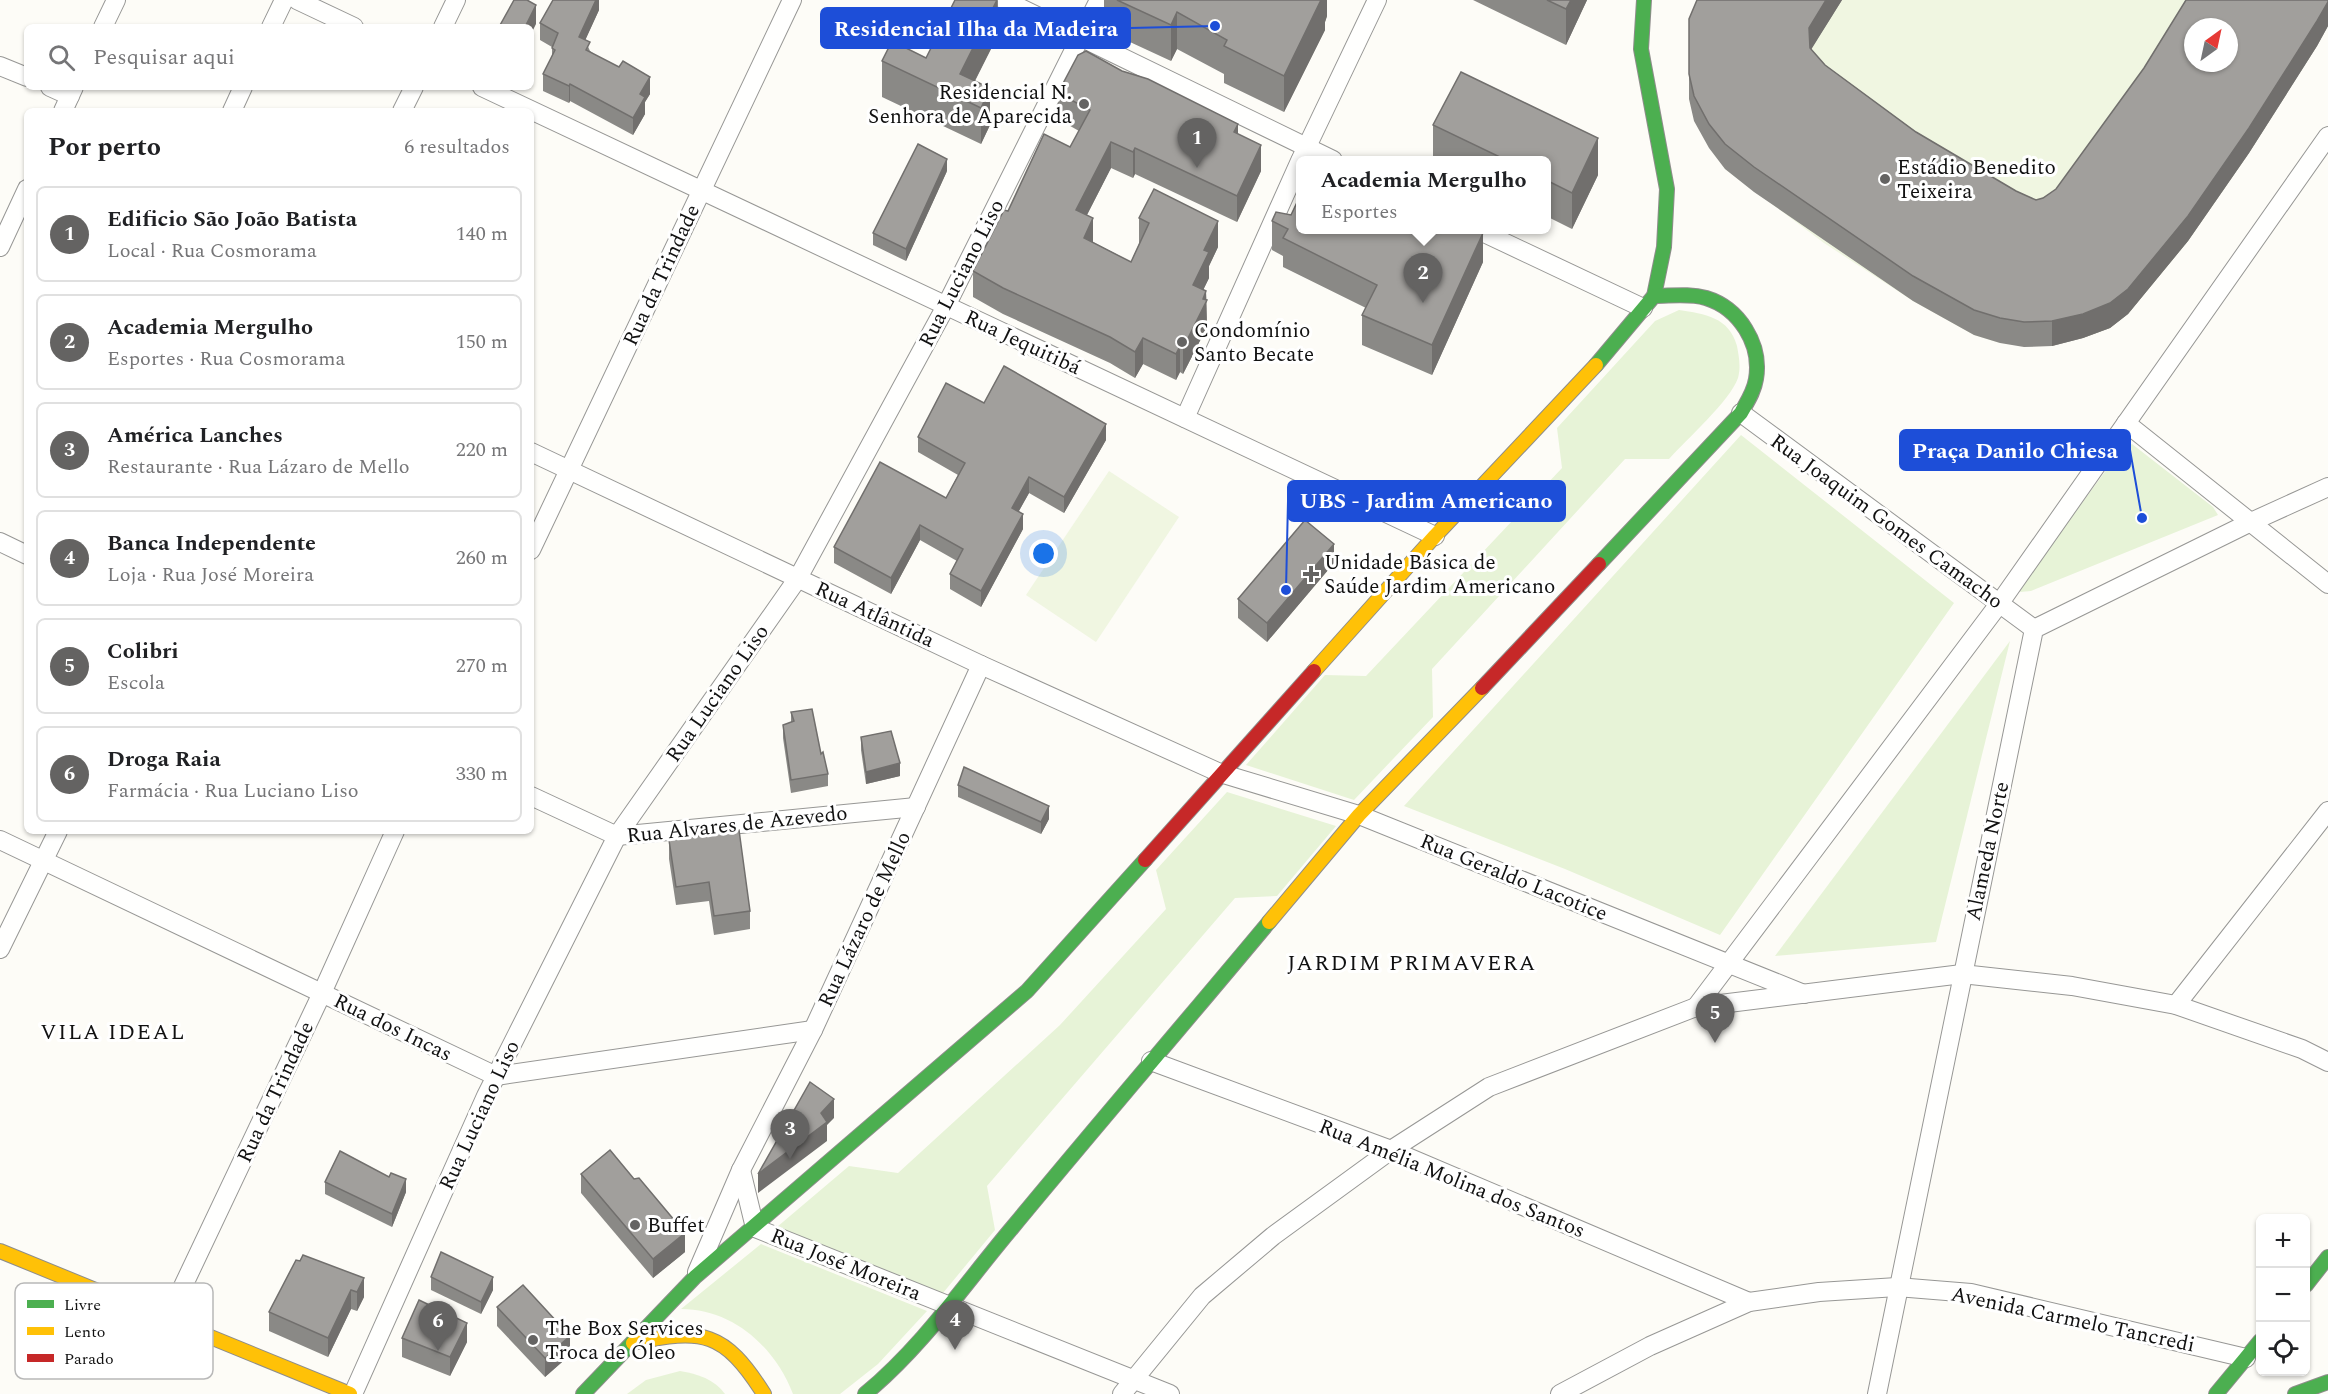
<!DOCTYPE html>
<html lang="pt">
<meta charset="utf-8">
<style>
body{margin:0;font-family:Spectral,serif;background:#f2f2f2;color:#202124}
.controls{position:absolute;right:18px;bottom:18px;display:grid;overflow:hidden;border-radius:9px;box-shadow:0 2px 4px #0004}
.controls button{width:54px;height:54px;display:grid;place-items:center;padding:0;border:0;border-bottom:2px solid #e0e0e0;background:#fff;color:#202124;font:30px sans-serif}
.compass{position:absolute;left:2184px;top:18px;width:54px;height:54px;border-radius:50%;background:#fff;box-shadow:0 2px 4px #0004;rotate:33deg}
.you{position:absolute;left:1044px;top:554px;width:21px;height:21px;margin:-15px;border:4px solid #fff;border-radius:50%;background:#1a73e8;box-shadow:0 0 0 9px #1a73e833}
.badge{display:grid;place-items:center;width:39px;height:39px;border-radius:50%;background:#646362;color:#fff;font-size:20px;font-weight:700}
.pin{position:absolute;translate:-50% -50px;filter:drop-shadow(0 2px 3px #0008)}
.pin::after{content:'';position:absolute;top:32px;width:21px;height:18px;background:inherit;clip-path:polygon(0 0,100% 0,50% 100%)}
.popup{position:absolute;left:1296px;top:156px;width:255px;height:78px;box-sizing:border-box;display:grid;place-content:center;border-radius:9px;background:#fff;filter:drop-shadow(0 2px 4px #0005);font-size:20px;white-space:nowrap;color:#757577}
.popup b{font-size:22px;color:#202124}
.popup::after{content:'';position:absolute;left:50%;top:100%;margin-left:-12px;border:12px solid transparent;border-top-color:#fff}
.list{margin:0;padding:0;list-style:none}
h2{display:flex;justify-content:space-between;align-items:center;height:78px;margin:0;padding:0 24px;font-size:26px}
h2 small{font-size:20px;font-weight:400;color:#757577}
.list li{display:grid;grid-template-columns:39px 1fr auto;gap:18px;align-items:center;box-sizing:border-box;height:96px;margin:0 12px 12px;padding:0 12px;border:2px solid #e0e0e0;border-radius:9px}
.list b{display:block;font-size:22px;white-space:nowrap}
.list p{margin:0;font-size:20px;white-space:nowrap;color:#757577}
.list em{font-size:20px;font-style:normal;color:#757577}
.icon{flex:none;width:33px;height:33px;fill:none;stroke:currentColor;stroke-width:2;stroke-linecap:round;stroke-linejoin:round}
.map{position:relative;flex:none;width:2328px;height:1394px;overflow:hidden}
.search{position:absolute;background:#fff;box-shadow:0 2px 4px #0004;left:24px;top:24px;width:510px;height:66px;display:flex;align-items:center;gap:15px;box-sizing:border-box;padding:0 21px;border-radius:9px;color:#757577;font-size:22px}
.panel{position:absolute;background:#fff;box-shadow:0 2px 4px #0004;left:24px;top:108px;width:510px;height:726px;border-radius:9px}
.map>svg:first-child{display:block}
.green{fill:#e7f3d7}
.pitch{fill:#f0f6e1;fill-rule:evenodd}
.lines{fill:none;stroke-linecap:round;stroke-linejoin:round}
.street-casing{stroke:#979795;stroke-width:20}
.fast-casing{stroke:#8e8d8b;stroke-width:16}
.slow-casing{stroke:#8e8d8b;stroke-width:16}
.jam-casing{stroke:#8e8d8b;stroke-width:16}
.street{stroke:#fffffe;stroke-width:18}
.fast{stroke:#4caf50;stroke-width:14}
.slow{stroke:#ffc107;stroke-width:14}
.jam{stroke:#c62828;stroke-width:14}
.wall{fill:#8a8986}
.shaded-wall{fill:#716f6d}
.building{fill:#a19f9c;stroke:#716f6d;stroke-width:1.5;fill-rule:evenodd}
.poi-dot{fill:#646362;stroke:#fff;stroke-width:2}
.labels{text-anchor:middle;stroke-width:6;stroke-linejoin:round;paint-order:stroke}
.poi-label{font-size:21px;fill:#111;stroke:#fff;text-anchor:start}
.street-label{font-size:21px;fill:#111;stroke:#fff}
.neighbourhood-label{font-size:22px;letter-spacing:1.5px;fill:#111;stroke:#fff}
.key{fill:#fff;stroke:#b8b8b8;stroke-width:1.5}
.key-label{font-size:16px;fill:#111}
.leader{fill:none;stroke:#1d4ed8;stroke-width:2}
.callout-dot{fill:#1d4ed8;stroke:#fff;stroke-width:2}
.callout{fill:#1d4ed8;stroke:#1d4ed8;stroke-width:2}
.callout-label{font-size:22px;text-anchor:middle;font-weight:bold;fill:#fff}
</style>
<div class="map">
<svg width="2328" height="1394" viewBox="0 0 2328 1394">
<rect width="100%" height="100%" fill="#fdfcf7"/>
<g class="green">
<path d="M 1679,310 C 1705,314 1729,317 1737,346 C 1739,357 1741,367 1738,378 C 1730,401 1686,440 1669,459 L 1625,459 L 1432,669 L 1433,717 L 1354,800 L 1246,765 L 1325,675 L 1366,676 L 1562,468 L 1557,428 L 1655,321 Z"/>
<polygon points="1741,435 1954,603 1720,935 1565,869 1404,806"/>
<polygon points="2132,444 2213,507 2218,515 2031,591 2020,592 2023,583 2121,450"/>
<polygon points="2010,641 1936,942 1775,956"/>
<polygon points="1227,792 1336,826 1277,896 1235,898 987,1186 995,1230 943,1293 777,1227 849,1166 898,1173 1060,1025 1166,909 1156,870"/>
<path d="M 761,1244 L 927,1311 L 878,1364 L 840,1394 L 793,1394 C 775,1347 733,1309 681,1309 Z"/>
<path d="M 680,1371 C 698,1374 714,1379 725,1394 L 627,1394 L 646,1380 Z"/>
</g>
<g class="pitch">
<path d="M 1700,0 L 2328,0 L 2317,46 L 2249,153 L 2188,241 L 2128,314 L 2110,328 L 2083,338 L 2000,343 L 1974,335 L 1913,301 L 1824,243 L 1725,169 L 1689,99 L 1689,44 ZM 2193,27 L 2229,27 L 2229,63 L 2193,63 Z"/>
<polygon points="1109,471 1179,517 1096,642 1026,595"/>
</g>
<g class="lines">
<g class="street-casing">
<g id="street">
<polyline points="297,0 354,27"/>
<polyline points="1004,0 1333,160"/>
<polyline points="103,27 116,0"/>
<polyline points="271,27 284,0"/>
<polyline points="443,27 456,0"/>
<polyline points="0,66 27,77"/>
<polyline points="50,87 70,96"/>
<polyline points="482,87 1435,536"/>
<polyline points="63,111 74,87"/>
<polyline points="232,111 243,87"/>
<polyline points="402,111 414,87"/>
<polyline points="1301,159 1377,0"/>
<polyline points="1478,230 1643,308"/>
<polyline points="0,247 27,189"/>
<polyline points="1741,413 2034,629"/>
<polyline points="1185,418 1300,161"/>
<polyline points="2126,423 2328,584"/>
<polyline points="531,452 981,665 1220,773 1359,815 1804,994"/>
<polyline points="0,542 27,555"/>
<polyline points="531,550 792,0"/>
<polyline points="531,796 617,836 916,807"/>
<polyline points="0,840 496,1076 813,1030"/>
<polyline points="0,949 58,831"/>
<polyline points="2176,1005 2328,811"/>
<polyline points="1696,1007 1999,604 2328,136"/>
<polyline points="1151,1061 1391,1150 1749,1302"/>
<polyline points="741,1170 755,1228 1170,1394"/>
<polyline points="697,1272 741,1170 813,1030 981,665"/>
<polyline points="167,1320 322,993 395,831"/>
<polyline points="353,1394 486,1096 617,836 798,578 946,306 1099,0"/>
<polyline points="1122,1394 1202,1296 1273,1236 1391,1150 1489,1087 1696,1007 1962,974 2072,986 2176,1005 2302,1049 2328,1062"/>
<polyline points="1560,1394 1650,1346 1749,1302 1819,1292 1897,1287 1971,1293 2246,1358"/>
<polyline points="1877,1394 2034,629 2251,522 2328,487"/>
</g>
</g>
<g class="fast-casing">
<g id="fast">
<polyline points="1596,365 1654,296 1664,247 1667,189 1641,49 1644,0"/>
<path d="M 1599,564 L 1741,413 C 1747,402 1754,392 1756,379 C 1762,344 1739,308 1706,298 C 1689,293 1671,296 1654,296"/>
<polyline points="2306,1285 2328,1257"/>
<polyline points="583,1394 695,1277 1027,991 1145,860"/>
<path d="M 865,1394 C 923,1346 964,1285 1012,1228 C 1097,1125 1184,1024 1269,922"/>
<polyline points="2216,1394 2260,1341"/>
<polyline points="2295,1394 2328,1382"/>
</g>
</g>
<g class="slow-casing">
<g id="slow">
<polyline points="1314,671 1435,536 1596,365"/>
<polyline points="1269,922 1359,815 1482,688"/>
<polyline points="0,1251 350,1394"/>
<path d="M 633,1343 C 703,1328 724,1331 764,1394"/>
</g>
</g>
<g class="jam-casing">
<g id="jam">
<polyline points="1482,688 1599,564"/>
<polyline points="1145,860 1314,671"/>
</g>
</g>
<use href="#street" class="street"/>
<use href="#fast" class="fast"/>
<use href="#slow" class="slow"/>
<use href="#jam" class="jam"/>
</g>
<g class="wall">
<polygon points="599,0 599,10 585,40 590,51 650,94 645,102 645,114 633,135 570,101 569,103 543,91 543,74 552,56 552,47 540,40 540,23"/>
<polygon points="998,0 998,35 975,81 990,125 981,144 882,97 882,61 926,58"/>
<polygon points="1104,0 1327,0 1327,16 1325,22 1325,30 1284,112 1224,83 1224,74 1177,49 1171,61 1104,30"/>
<polygon points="1473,0 1587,0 1566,45"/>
<polygon points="1842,0 1811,49 1825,65 1916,132 2016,191 2036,200 2043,198 2328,0 2328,26 2317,46 2249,153 2188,241 2128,314 2110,328 2083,338 2052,346 2024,347 2000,343 1974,335 1913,301 1754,192 1725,169 1709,148 1694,121 1689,99 1689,19"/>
<polygon points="1122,71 1238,134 1261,171 1237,222 1135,174 1133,178 1111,168 1087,215 1093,242 1131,262 1139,244 1139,218 1218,247 1209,266 1209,278 1203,290 1206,291 1207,327 1183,374 1180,372 1176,380 1143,364 1135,378 1110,363 1003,314 973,297 973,271 1008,211 1070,147 1079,131 1058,119 1058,93"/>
<polygon points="1433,125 1598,175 1572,229 1546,216 1546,160 1433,160"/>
<polygon points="947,171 906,261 873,245 873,233"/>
<polygon points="1300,186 1300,230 1483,262 1432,375 1362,345 1362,315 1366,308 1283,267 1283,256 1272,250 1272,221 1291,215 1299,198 1299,188"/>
<polygon points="984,403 1106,440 1064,513 1029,493 1019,511 1023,529 981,607 950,589 950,574 957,561 920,540 891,594 834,563 834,547 946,498 958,475 918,452 918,437"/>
<polygon points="1334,563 1267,642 1238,618 1238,599"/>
<polygon points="791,712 821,754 828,774 828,786 791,793 783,738 783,725 791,722"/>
<polygon points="861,737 900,776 866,784 861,750"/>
<polygon points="958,785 1049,819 1041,834 958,797"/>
<polygon points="669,840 750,911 750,929 714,935 709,901 676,905 669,859"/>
<polygon points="581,1174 634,1179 685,1252 653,1278 581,1193"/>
<polygon points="389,1177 406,1192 392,1227 325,1194 325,1182"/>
<polygon points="303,1255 364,1297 357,1311 351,1309 328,1357 269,1331 269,1312"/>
<polygon points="431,1277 493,1290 481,1314 431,1290"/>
<polygon points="497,1307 570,1355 545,1377 497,1326"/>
<polygon points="402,1338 467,1342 450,1376 402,1357"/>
</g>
<g class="shaded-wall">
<polygon points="596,0 599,0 599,10 579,54 579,37"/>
<polygon points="997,0 998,35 965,100 960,74"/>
<polygon points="1321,0 1327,0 1327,16 1325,22 1325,30 1284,112 1284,76"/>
<polygon points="1571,0 1587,0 1566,45 1566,9"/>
<polygon points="1826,0 1842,0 1809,53 1809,28"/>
<polygon points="2328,2 2328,26 2317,46 2249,153 2188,241 2128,314 2110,328 2083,338 2052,346 2052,321"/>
<polygon points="536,5 536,24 531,34 531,27 525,27"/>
<polygon points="1177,12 1177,49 1171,61 1171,25"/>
<polygon points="650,77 650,94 645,102 645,114 633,135 633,118 640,94"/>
<polygon points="570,84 570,101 569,103 569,86"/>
<polygon points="990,88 990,125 981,144 981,108"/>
<polygon points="1238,124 1238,150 1234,132"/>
<polygon points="1598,138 1598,175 1572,229 1572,193"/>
<polygon points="533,140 533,152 531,157 531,144"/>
<polygon points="1111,142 1111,168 1076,236 1076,210"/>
<polygon points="1261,145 1261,171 1237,222 1237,196"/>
<polygon points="1135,148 1135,174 1133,178 1133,152"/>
<polygon points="947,159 947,171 906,261 906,249"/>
<polygon points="1093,218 1093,244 1084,238"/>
<polygon points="1218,221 1218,247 1209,266 1209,278 1193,311 1193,285 1204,250"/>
<polygon points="1483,233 1483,262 1432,375 1432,345"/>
<polygon points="1206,291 1207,327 1183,374 1183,348"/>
<polygon points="1143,338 1143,364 1135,378 1135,352"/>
<polygon points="1180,346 1180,372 1176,380 1176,354"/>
<polygon points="1106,424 1106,440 1064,513 1064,497"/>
<polygon points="1029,477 1029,493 1012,523 1012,508"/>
<polygon points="1023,514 1023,529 981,607 981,591"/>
<polygon points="920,525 920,540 891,594 891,578"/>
<polygon points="1334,544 1334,563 1267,642 1267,623"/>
<polygon points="900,763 900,776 866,784 866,772"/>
<polygon points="1049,806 1049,819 1041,834 1041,822"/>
<polygon points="834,1099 834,1118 827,1125 827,1141 758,1193 758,1174"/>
<polygon points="406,1179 406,1192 392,1227 392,1214"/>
<polygon points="685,1233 685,1252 653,1278 653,1259"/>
<polygon points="493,1277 493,1290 481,1314 481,1302"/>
<polygon points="364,1278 364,1297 357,1311 357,1292"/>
<polygon points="351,1290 351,1309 328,1357 328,1338"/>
<polygon points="467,1323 467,1342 450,1376 450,1357"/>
<polygon points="570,1336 570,1355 545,1377 545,1358"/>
</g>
<g class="building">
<polygon points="514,0 527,0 536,5 525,27 499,27"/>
<polygon points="553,0 596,0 579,37 590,42 586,50 619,67 623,61 650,77 640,94 645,97 633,118 570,84 569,86 543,74 555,50 552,48 558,33 540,23"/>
<polygon points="955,0 997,0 960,74 990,88 981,108 882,61 892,41 926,58"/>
<polygon points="1117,0 1321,0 1284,76 1224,46 1227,40 1177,12 1171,25"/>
<polygon points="1547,0 1571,0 1566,9"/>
<path d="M 1697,0 L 1826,0 L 1809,28 L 1810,48 L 1825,65 L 1916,132 L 2016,191 L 2036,200 L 2043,198 L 2056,189 L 2144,68 L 2186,0 L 2328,0 L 2328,2 L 2317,21 L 2249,128 L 2188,216 L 2128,289 L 2110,303 L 2083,314 L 2052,321 L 2024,322 L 2000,318 L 1974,310 L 1913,276 L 1754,167 L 1725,144 L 1709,124 L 1694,96 L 1689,74 L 1689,19 ZM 2193,27 L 2229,27 L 2229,63 L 2193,63 Z"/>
<polygon points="1086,51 1122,71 1148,79 1238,124 1234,132 1261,145 1237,196 1135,148 1133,152 1111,142 1076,210 1093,218 1084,238 1131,262 1149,223 1139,218 1154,189 1218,221 1204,250 1209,252 1193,285 1206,291 1203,299 1207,300 1183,348 1180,346 1176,354 1143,338 1135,352 1110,337 1003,288 973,271 1004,210 1008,211 1044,134 1070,147 1090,110 1058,93 1078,55"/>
<polygon points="1461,72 1598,138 1572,193 1546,180 1546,160 1506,160 1433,125"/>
<polygon points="918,144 947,159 906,249 873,233"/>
<polygon points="1300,196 1300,230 1476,230 1483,233 1432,345 1362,315 1377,285 1283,238 1288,229 1272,221 1276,212 1291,215"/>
<polygon points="1004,366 1106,424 1064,497 1029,477 1012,508 1023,514 981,591 950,574 963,549 920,525 891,578 834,547 880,462 946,498 965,463 918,437 946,383 984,403"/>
<polygon points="1305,520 1334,544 1267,623 1238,599"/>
<polygon points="812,709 821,754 823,752 828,774 791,780 783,725 794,721 791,712"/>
<polygon points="891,731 900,763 866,772 861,737"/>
<polygon points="964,767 1049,806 1041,822 958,785"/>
<polygon points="739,830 750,911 714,916 709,882 676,887 669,840"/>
<polygon points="810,1082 834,1099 821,1113 827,1122 758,1174"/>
<polygon points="610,1150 634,1179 639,1178 685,1233 653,1259 581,1174"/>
<polygon points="340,1151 389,1177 391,1173 406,1179 392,1214 325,1182"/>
<polygon points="441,1252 493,1277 481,1302 431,1277"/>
<polygon points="303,1255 364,1278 357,1292 351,1290 328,1338 269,1312 296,1260 300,1261"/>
<polygon points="523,1285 570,1336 545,1358 497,1307"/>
<polygon points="419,1300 467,1323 450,1357 402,1338"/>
</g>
<g class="poi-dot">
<circle cx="1084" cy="104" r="6"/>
<circle cx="1885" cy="179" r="6"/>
<circle cx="1182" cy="342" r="6"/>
<path d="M1308 565h6v6h6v6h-6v6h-6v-6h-6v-6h6z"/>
<circle cx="635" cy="1225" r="6"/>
<circle cx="533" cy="1340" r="6"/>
</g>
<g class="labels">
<g class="poi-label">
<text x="1072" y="99" text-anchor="end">Residencial N.<tspan x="1072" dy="24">Senhora de Aparecida</tspan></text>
<text x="1897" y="174">Estádio Benedito<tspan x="1897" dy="24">Teixeira</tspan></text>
<text x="1194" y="337">Condomínio<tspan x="1194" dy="24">Santo Becate</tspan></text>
<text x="1324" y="569">Unidade Básica de<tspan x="1324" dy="24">Saúde Jardim Americano</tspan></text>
<text x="647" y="1232">Buffet</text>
<text x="545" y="1335">The Box Services<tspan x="545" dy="24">Troca de Óleo</tspan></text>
</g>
<g class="street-label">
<text transform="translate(961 273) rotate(-63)" y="7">Rua Luciano Liso</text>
<text transform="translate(661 275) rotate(-65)" y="7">Rua da Trindade</text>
<text transform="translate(1023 342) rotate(25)" y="7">Rua Jequitibá</text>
<text transform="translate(1887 521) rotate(36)" y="7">Rua Joaquim Gomes Camacho</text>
<text transform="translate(875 614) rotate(25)" y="7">Rua Atlântida</text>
<text transform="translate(717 693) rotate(-55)" y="7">Rua Luciano Liso</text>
<text transform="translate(737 824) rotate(-6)" y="7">Rua Alvares de Azevedo</text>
<text transform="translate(1987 851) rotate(-78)" y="7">Alameda Norte</text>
<text transform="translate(1514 877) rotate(22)" y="7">Rua Geraldo Lacotice</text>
<text transform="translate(864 919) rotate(-65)" y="7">Rua Lázaro de Mello</text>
<text transform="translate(393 1027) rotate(26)" y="7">Rua dos Incas</text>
<text transform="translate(275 1092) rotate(-65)" y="7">Rua da Trindade</text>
<text transform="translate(479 1115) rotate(-65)" y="7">Rua Luciano Liso</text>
<text transform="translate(1452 1178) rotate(22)" y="7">Rua Amélia Molina dos Santos</text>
<text transform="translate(846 1264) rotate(22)" y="7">Rua José Moreira</text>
<text transform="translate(2073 1319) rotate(12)" y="7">Avenida Carmelo Tancredi</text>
</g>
<g class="neighbourhood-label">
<text x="1412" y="970">JARDIM PRIMAVERA</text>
<text x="113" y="1039">VILA IDEAL</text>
</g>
</g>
<rect x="15" y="1283" width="198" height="96" rx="9" class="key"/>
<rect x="27" y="1300" width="27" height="8" fill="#4caf50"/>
<rect x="27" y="1327" width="27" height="8" fill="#ffc107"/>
<rect x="27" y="1354" width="27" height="8" fill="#c62828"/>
<g class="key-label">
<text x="64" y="1310">Livre</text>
<text x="64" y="1337">Lento</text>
<text x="64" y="1364">Parado</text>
</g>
<path class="leader" d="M1215 26L1130 28M2142 518L2130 450M1286 590L1288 501"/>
<g class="callout-dot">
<circle cx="1215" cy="26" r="6"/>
<circle cx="2142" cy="518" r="6"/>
<circle cx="1286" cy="590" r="6"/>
</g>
<g class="callout">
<rect x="821" y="8" width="309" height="40" rx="6"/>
<rect x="1900" y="430" width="230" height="40" rx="6"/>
<rect x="1288" y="481" width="277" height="40" rx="6"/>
</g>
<g class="callout-label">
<text x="976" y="36">Residencial Ilha da Madeira</text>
<text x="2015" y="458">Praça Danilo Chiesa</text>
<text x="1426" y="508">UBS - Jardim Americano</text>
</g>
</svg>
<div class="controls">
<button>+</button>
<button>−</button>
<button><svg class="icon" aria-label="locate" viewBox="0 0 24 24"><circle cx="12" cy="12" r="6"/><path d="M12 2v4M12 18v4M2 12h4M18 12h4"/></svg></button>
</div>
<svg class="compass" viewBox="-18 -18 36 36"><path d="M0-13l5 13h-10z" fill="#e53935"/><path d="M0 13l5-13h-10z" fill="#757577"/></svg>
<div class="you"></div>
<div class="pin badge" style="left:1197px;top:168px">1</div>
<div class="pin badge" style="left:1423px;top:303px">2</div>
<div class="popup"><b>Academia Mergulho</b>Esportes</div>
<div class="pin badge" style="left:790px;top:1159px">3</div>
<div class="pin badge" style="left:955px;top:1350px">4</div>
<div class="pin badge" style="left:1715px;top:1043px">5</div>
<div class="pin badge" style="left:438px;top:1351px">6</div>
<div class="search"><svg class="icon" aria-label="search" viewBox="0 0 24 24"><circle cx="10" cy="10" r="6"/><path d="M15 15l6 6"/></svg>Pesquisar aqui</div>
<section class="panel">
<h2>Por perto<small>6 resultados</small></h2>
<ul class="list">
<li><span class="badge">1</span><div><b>Edificio São João Batista</b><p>Local · Rua Cosmorama</p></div><em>140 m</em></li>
<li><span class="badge">2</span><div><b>Academia Mergulho</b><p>Esportes · Rua Cosmorama</p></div><em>150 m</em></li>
<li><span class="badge">3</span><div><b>América Lanches</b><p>Restaurante · Rua Lázaro de Mello</p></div><em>220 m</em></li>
<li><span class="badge">4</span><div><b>Banca Independente</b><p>Loja · Rua José Moreira</p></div><em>260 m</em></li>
<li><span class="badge">5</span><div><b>Colibri</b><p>Escola</p></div><em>270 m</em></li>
<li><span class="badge">6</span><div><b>Droga Raia</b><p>Farmácia · Rua Luciano Liso</p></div><em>330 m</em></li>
</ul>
</section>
</div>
